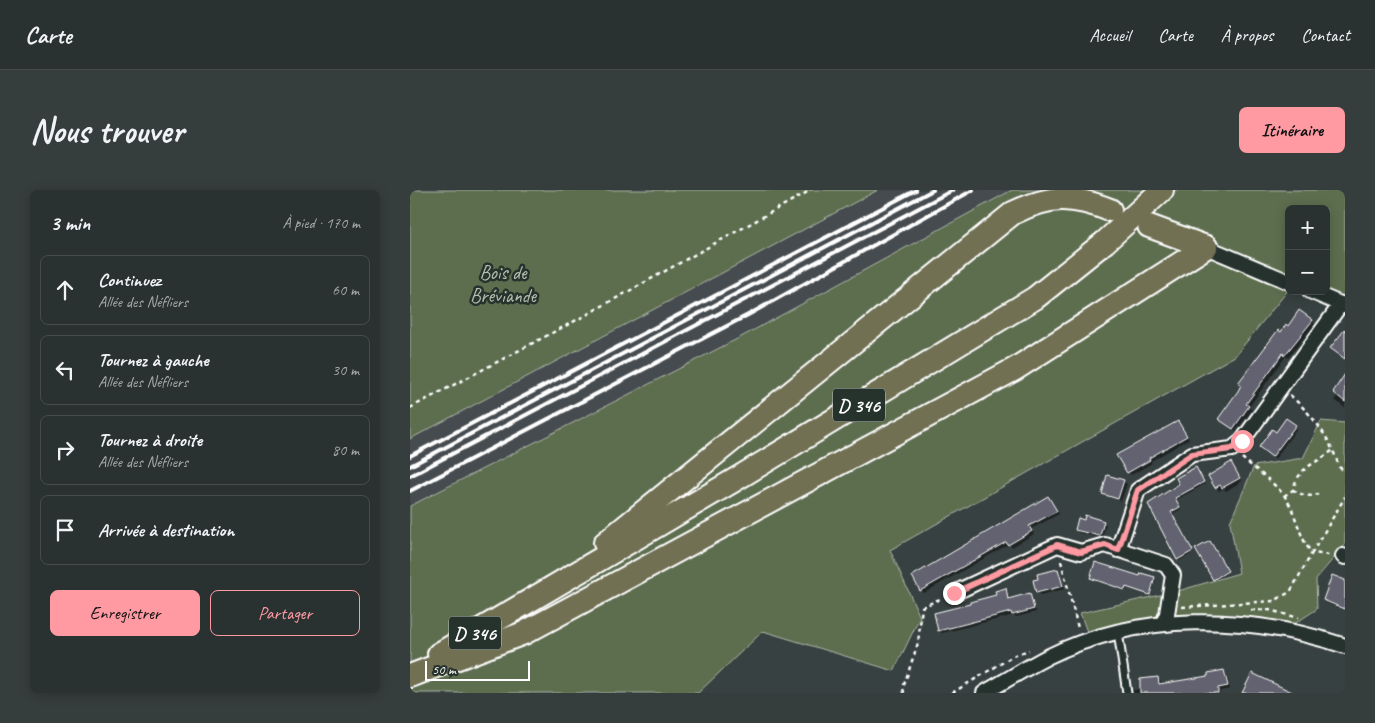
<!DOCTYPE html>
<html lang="fr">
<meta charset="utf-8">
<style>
body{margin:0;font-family:Caveat,sans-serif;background:#363d3d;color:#f1f3f6}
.controls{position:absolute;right:15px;top:15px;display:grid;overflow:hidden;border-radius:8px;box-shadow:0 2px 12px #0003}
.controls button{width:45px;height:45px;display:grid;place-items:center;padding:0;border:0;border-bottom:1px solid #464c4d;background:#2a3131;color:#f1f3f6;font:25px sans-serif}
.scale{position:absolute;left:15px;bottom:12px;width:105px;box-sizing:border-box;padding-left:5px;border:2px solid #fff;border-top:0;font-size:14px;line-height:18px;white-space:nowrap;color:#fff;-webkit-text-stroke:4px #26332d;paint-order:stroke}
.stop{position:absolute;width:15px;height:15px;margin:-11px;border:4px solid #ff9aa2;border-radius:50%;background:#fff}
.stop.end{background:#ff9aa2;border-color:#fff;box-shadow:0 1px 5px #0008}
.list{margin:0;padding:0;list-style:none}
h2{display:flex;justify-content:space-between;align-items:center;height:65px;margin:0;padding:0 20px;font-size:21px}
h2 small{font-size:16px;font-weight:400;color:#a5a9ab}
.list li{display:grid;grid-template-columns:32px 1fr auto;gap:15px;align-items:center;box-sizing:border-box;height:70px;margin:0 10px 10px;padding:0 10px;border:1px solid #464c4d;border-radius:8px}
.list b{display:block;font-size:19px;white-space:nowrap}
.list p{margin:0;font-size:16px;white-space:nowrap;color:#a5a9ab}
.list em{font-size:16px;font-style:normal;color:#a5a9ab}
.actions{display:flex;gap:10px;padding:15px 20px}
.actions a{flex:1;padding:11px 0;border:1px solid #ff9aa2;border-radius:8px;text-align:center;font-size:18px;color:#ff9aa2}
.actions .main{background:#ff9aa2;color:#111}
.icon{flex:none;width:28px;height:28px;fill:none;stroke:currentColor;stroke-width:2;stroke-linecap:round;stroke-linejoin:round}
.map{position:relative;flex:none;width:935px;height:503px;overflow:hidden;border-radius:8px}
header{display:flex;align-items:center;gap:30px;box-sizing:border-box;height:70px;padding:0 25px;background:#2a3131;border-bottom:1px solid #464c4d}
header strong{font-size:24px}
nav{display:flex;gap:28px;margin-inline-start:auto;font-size:18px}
.intro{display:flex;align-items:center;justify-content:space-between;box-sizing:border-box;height:120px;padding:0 30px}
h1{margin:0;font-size:35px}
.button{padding:12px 22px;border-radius:8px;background:#ff9aa2;color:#111;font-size:18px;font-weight:700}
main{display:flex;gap:30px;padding:0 30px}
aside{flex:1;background:#2a3131;border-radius:8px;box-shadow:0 2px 12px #0003}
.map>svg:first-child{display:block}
.built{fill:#454b4f}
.green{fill:#5d6e50;stroke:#aeb6a8}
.shadow{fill:#0007}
.building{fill:#62626f;stroke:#fff}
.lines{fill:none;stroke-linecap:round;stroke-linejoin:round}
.service-casing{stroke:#fff;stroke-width:11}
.minor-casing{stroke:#fff;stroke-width:18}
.primary-casing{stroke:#fff;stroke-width:26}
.path{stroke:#fff;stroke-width:2.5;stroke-dasharray:4 4;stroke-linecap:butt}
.service{stroke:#26332d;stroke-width:7}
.minor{stroke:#26332d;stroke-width:14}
.primary{stroke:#716f52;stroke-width:22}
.rail{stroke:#fff;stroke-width:4}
.route{stroke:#ff9aa2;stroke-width:6}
.labels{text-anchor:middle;stroke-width:5;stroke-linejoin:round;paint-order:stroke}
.shield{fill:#26332d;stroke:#bec2c0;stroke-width:1}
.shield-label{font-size:19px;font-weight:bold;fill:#fff}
.park-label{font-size:20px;fill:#b6beb0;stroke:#26332d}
</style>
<header>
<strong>Carte</strong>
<nav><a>Accueil</a><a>Carte</a><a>À propos</a><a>Contact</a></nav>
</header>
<div class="intro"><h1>Nous trouver</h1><a class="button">Itinéraire</a></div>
<main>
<aside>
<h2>3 min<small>À pied · 170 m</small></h2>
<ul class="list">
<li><svg class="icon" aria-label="ahead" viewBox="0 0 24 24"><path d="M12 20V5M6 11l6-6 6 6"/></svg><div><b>Continuez</b><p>Allée des Néfliers</p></div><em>60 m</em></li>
<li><svg class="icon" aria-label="left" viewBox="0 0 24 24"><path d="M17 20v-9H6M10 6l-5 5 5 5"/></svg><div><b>Tournez à gauche</b><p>Allée des Néfliers</p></div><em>30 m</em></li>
<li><svg class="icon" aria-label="right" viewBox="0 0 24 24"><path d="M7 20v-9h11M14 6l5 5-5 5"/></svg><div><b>Tournez à droite</b><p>Allée des Néfliers</p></div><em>80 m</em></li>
<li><svg class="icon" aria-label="arrive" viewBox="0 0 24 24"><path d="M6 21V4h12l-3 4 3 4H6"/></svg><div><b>Arrivée à destination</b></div></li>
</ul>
<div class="actions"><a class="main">Enregistrer</a><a>Partager</a></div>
</aside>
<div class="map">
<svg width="935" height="503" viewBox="0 0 935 503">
<rect width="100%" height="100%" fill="#384141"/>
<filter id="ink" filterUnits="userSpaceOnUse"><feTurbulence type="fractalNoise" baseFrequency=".02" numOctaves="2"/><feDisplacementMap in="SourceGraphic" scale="10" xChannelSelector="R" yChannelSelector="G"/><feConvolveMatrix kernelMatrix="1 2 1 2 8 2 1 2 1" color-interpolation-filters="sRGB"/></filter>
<g filter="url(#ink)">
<polygon class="built" points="468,0 602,0 331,147 0,316 0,249"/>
<g class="green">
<polygon points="0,0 468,0 0,249"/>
<polygon points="602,0 935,0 935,109 916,100 916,19 879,19 879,99 825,166 480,360 510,427 484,481 353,441 288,503 0,503 0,316 331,147"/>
<path d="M 911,231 L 935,233 L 935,355 L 906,389 L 907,419 L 884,434 C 833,426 778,421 727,431 C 711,434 694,442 679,447 L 670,423 L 768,401 L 829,383 L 820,332 L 844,276 L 893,268 Z"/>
</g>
<g class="shadow">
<polygon points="902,131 905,134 878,168 876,166 839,217 842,220 826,241 813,231 871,144 878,137"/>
<polygon points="935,187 935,218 925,210"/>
<polygon points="768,233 779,249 741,271 742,273 721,285 708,266"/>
<polygon points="885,236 887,238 865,269 853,260 866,244"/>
<polygon points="821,274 832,291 816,301 814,298 809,301 800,286"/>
<polygon points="787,280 795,294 766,310 771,319 762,324 783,363 769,371 739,315 771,294"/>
<polygon points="713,291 717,294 711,311 694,304"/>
<polygon points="638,308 649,324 621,339 624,344 602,357 599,354 514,403 511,400"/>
<polygon points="693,332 696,335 692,348 669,343 666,340"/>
<polygon points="801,353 818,383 805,390 804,389"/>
<polygon points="648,381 655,399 630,405 627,402"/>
<polygon points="731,387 746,389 741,405 717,398 716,401 683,389"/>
<polygon points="935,392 935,420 917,413 914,410"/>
<polygon points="595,400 600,409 620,404 626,422 606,427 604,425 532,443 529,440"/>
<polygon points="814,482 817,485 820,499 810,501 810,503 768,503"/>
<polygon points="747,488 754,494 755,503 723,503 723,500 733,499"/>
</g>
<g class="building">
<polygon points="889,120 903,130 874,166 873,163 836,214 839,216 823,239 808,229 828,201 831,195 828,193 868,140 871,142 876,134 878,136"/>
<polygon points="935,139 935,169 920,158"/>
<polygon points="935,184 935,212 923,202"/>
<polygon points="876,228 886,235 862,267 849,257 862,239 866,242"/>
<polygon points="768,231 777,246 739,268 740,270 717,283 706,265"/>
<polygon points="821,272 830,288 812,298 810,295 805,298 798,286"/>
<polygon points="786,277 794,292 765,308 770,317 761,322 783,361 767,370 738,314 769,294 766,288"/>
<polygon points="697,285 714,290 708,309 692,304"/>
<polygon points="638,306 647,321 619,336 622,341 598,355 596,352 510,401 502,386"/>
<polygon points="675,325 694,331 690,346 665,340 668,328 674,330"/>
<polygon points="800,351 818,381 803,390 785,359"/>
<polygon points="685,372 730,386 731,383 745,387 740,405 716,397 715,400 680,388"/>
<polygon points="648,379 653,396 626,403 623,390 628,389 627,384"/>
<polygon points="922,385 935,390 935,419 913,410"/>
<polygon points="596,398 598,409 620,403 624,419 602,425 601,422 528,441 524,423 560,414 560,412 586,405 585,401"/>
<polygon points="814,480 818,496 808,498 808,503 730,503 730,489 748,487 749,494 798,486 798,483"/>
<polygon points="842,483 884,503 832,503"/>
</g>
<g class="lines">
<g class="service-casing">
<polyline id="service" points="708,442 717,503"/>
</g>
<g class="minor-casing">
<g id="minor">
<polyline points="796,57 879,92"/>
<polyline points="900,101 935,116"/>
<polyline points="708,360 728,300 782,264 822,259 832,251 931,114"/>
<polyline points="933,366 935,367"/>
<polyline points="544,403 647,355 671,362 695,355 756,375 763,385 757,424 753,433"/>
<path d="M 574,503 C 595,491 616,478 637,467 C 730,421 839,424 935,456"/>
</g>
</g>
<g class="primary-casing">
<g id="primary">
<polyline points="739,36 796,57"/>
<path d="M 195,353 L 603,23 C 640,5 661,5 700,20"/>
<polyline points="29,464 323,291 625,108 695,52 752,0"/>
<polyline points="0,486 114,443 605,179 796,57"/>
</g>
</g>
<g class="path">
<path d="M 880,205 C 903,226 920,247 929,277 L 935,281"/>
<polyline points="0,218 176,125 401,0"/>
<path d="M 832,268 C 845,279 862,291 873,304 C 887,322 888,347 902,363 L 935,307"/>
<path d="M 883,300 C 892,305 899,308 908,304"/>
<path d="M 874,306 L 883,300 C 889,275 906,275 924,259"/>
<polyline points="651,371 668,438"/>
<polyline points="772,417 864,411 880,402 902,363 919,365"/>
<polyline points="841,420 859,420 889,428"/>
<polyline points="494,503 493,498 508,453 512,417 532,408"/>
<polyline points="542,503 605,465 619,460"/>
</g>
<use href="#service" class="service"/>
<use href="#minor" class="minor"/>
<use href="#primary" class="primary"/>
<g class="rail">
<polyline points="0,266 506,0"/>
<polyline points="0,276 523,0"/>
<polyline points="0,286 543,0"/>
<polyline points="0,301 338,125 563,0"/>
</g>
</g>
</g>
<g class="lines" filter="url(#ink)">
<polyline class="route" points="544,403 647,355 671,362 695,355 708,360 728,300 782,264 822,259 832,251"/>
</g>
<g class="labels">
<g class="shield">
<rect x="423" y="198.5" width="52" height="33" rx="4"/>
<rect x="39" y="426.5" width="52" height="33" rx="4"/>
</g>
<g class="shield-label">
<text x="449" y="222">D 346</text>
<text x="65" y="450">D 346</text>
</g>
<g class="park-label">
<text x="93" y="89">Bois de<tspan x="93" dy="23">Bréviande</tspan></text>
</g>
</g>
</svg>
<div class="controls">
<button>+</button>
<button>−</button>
</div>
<div class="scale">50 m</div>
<div class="stop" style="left:832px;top:251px"></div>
<div class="stop end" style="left:544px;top:403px"></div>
</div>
</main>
